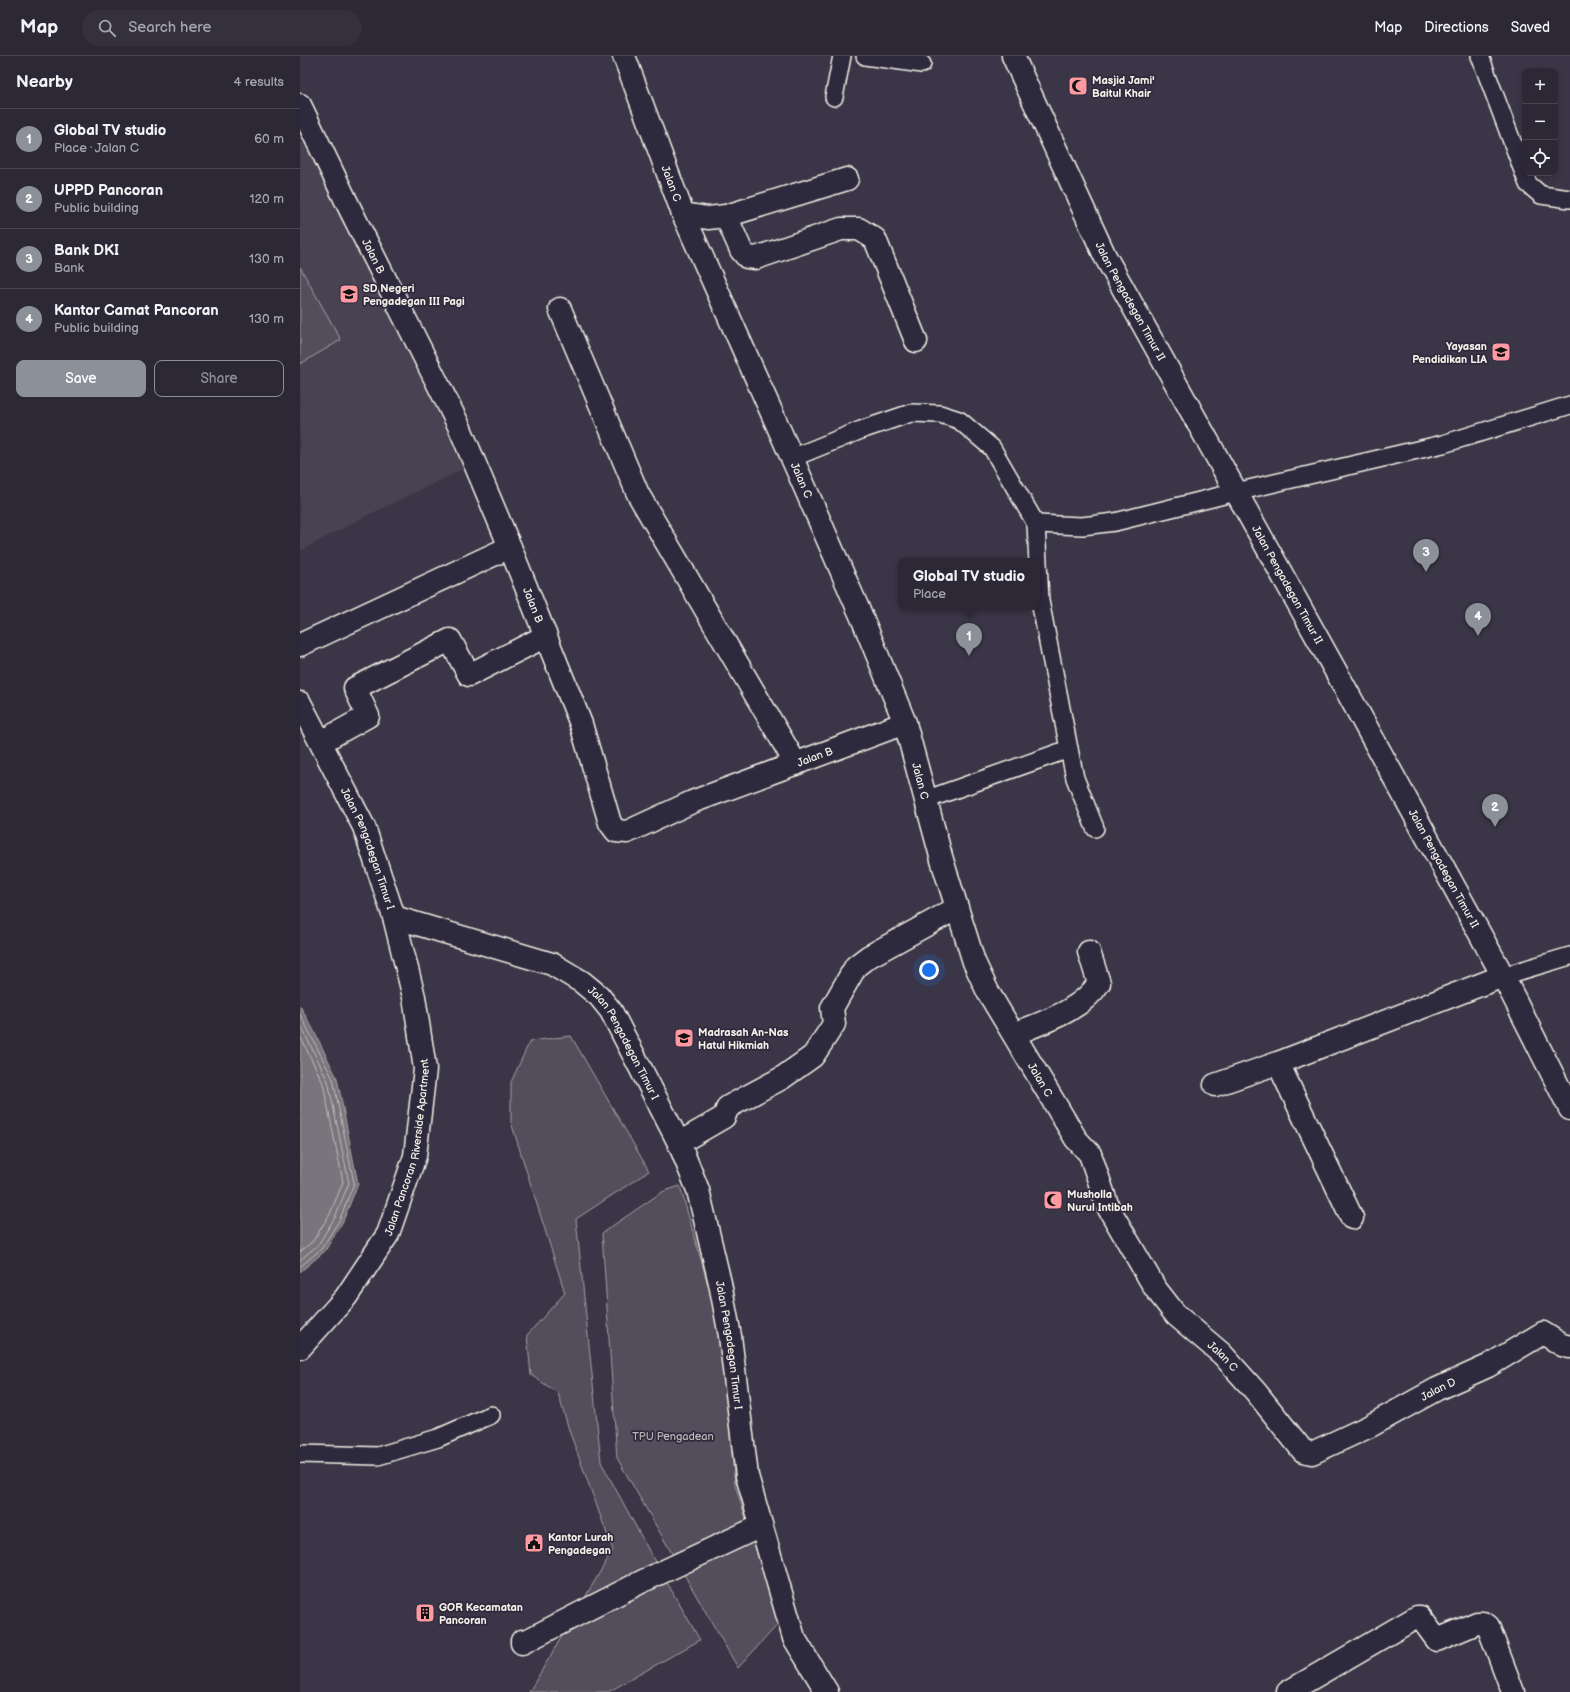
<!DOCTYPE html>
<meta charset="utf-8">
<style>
body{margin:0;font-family:"Balsamiq Sans",sans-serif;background:#34303d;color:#f1f3f6}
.controls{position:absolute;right:12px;top:12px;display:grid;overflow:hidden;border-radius:8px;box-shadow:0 2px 6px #0003}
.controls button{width:36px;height:36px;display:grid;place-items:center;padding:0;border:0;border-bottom:1px solid #484450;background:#2c2835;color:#f1f3f6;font:20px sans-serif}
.you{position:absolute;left:629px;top:914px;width:14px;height:14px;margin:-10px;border:3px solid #fff;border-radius:50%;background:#1a73e8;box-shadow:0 0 0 6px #1a73e833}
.badge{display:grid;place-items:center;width:26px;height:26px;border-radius:50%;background:#8c9099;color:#fff;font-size:13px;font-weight:700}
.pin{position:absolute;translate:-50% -33px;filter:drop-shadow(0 1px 2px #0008)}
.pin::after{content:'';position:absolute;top:21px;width:14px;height:12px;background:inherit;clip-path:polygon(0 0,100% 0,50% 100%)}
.popup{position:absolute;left:598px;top:502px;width:142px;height:52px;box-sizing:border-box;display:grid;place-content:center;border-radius:8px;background:#2c2835;filter:drop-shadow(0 1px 3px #0005);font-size:13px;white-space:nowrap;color:#a6a6ad}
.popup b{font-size:15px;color:#f1f3f6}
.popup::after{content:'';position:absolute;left:50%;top:100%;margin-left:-8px;border:8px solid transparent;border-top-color:#2c2835}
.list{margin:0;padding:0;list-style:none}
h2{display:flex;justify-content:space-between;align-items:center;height:52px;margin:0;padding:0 16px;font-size:17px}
h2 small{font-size:13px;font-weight:400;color:#a6a6ad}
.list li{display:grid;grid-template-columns:26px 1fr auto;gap:12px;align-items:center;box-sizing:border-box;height:60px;padding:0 16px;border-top:1px solid #484450}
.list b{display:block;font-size:15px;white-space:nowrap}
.list p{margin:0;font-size:13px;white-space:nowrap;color:#a6a6ad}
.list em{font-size:13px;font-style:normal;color:#a6a6ad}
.actions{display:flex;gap:8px;padding:12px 16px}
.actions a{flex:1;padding:9px 0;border:1px solid #8c9099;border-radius:8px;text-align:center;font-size:14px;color:#8c9099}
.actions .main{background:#8c9099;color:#fff}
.icon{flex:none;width:22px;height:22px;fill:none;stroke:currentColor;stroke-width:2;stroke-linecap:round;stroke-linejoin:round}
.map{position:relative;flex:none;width:1270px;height:1636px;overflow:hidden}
header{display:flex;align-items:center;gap:24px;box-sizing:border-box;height:56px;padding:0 20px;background:#2c2835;border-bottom:1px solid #484450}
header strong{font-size:19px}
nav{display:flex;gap:22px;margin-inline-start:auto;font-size:14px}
.search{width:280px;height:36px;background:#34303d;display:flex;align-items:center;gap:10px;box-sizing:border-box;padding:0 14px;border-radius:22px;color:#a6a6ad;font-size:15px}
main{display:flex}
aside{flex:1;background:#2c2835}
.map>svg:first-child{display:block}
.built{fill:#484352}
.green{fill:#534e5c;stroke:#a4a0a2}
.water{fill:#78747b;stroke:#aaa6a7}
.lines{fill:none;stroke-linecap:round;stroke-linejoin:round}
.shore{stroke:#c2bfbc;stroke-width:1}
.lane-casing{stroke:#f4f1e8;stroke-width:20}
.street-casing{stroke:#f4f1e8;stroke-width:25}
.lane{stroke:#2f2a3d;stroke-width:17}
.street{stroke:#2f2a3d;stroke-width:22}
.labels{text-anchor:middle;stroke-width:3.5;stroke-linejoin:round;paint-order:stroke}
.poi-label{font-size:11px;font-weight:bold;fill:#f4f1e8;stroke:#2f2a3d;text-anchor:start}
.street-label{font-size:11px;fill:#f4f1e8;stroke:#2f2a3d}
.park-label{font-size:11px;fill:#bcb8b7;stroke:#2f2a3d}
</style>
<header>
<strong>Map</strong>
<div class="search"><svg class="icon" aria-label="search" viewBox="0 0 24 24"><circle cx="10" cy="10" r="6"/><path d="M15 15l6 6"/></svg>Search here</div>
<nav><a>Map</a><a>Directions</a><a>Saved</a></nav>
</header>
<main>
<aside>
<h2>Nearby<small>4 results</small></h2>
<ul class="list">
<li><span class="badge">1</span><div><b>Global TV studio</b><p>Place · Jalan C</p></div><em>60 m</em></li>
<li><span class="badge">2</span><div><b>UPPD Pancoran</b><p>Public building</p></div><em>120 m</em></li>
<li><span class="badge">3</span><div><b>Bank DKI</b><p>Bank</p></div><em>130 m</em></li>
<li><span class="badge">4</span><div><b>Kantor Camat Pancoran</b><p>Public building</p></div><em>130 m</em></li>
</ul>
<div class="actions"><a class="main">Save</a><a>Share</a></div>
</aside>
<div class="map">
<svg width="1270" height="1636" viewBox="0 0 1270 1636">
<rect width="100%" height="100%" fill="#3b3647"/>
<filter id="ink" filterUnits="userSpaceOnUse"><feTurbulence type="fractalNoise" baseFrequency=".025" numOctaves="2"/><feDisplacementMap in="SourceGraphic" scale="8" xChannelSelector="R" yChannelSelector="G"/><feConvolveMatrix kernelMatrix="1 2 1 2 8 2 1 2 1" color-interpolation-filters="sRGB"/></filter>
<g filter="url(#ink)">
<polygon class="built" points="9,85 134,296 161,343 186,400 147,421 60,463 0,495 0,87"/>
<g class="green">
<polygon points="0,211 41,284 0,308"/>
<polygon points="271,980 349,1115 276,1163 301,1406 354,1504 400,1584 308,1636 229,1636 313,1494 270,1377 258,1337 231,1319 227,1279 265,1237 211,1066 211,1026 230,985"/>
<polygon points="380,1130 420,1271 435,1429 480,1566 438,1612 317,1402 302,1177 362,1136"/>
</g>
<polygon class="water" points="0,950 13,973 37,1022 58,1128 43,1165 25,1195 0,1216"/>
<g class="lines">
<g class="shore">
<polyline points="0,958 33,1023 54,1127 40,1163 22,1192 0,1211"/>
<polyline points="0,968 28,1025 49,1127 35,1161 18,1189 0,1204"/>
<polyline points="0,980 23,1027 43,1126 30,1158 13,1185 0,1196"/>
</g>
<g class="lane-casing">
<g id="lane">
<polyline points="565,0 622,8"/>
<polyline points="1180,0 1228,128 1241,139 1270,143"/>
<polyline points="534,41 542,0"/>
<polyline points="492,402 561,374 611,357 640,358 659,364 692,392 736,468 782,470 815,466 936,436 1143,388 1270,349"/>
<polyline points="736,468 740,545 769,693"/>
<polyline points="625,744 769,693 775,722 795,772"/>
<polyline points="1203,920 1270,900"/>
<polyline points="0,1398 78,1400 138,1382 191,1359"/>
</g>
</g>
<g class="street-casing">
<g id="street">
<path id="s1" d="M 324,0 L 383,158 L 492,402 L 563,564 L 605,667 L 642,804 L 674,906 L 688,936 L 776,1083 L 790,1098 L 808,1151 L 855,1232 L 876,1259 L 922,1298 L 956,1336 L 1003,1395 L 1012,1397 L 1070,1370 L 1137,1333 L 1188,1310 L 1243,1277 L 1262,1289 L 1270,1291"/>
<path id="s2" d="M 713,0 L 805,200 L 1039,621 L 1203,920 L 1270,1053"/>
<path id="s3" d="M 0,49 L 51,155 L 159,370 L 210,491 L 281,668 L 310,767 L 316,775 L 327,776 L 392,746 L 605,667"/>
<polyline points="383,158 408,162 426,160 547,123"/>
<polyline points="426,160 441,194 447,201 456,202 541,173 559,173 575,183 616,285"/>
<polyline points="260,253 338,438 496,708"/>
<polyline points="0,589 210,491"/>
<path id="s4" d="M 0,647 L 64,771 L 94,861 L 252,908 L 282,926 L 299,940 L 311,955 L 379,1087 L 398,1134 L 420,1227 L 430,1280 L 447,1420 L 494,1582 L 527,1636"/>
<polyline points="21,686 68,660 55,632 150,584 169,619 246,580"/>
<path d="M 714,978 C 743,966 781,955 799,927 L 789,896"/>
<polyline points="978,1007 1052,1162"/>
<polyline points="915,1029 978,1007 1203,920"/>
<polyline points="379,1087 424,1061 428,1051 482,1022 513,1000 534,968 532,952 556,910 568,901 657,852"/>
<path id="s5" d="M 0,1292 L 46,1241 L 88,1178 L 115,1100 L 125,1013 L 114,941 L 94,861"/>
<polyline points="222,1585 222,1587 343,1525 461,1470"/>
<polyline points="988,1636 1117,1561 1120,1561 1137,1584 1177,1567 1183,1567 1188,1570 1213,1636"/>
</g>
</g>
<use href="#lane" class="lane"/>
<use href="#street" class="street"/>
</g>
</g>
<defs>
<g id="mosque-square" transform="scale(1)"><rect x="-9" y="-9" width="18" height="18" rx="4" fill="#ff9aa2" stroke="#2f2a3d"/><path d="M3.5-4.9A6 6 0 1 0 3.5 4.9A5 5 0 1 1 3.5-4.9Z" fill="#111"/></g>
<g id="school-square" transform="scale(1)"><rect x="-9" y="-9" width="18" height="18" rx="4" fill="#ff9aa2" stroke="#2f2a3d"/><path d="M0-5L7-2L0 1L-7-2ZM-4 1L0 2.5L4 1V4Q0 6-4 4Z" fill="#111"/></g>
<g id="university-square" transform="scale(1)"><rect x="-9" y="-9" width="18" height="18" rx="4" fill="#ff9aa2" stroke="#2f2a3d"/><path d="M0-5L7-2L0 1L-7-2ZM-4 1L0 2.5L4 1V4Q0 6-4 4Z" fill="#111"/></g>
<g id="civic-square" transform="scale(1)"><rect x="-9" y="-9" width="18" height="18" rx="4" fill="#ff9aa2" stroke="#2f2a3d"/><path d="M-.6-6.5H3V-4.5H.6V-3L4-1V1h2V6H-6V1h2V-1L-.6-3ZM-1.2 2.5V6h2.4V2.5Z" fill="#111"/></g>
<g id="building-square" transform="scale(1)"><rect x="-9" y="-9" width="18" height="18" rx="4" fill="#ff9aa2" stroke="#2f2a3d"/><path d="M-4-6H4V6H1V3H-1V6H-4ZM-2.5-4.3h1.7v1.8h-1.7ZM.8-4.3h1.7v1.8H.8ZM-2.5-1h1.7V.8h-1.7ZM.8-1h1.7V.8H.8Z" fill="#111"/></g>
</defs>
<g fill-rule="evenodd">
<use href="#mosque-square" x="778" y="30"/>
<use href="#school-square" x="49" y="238"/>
<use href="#university-square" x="1201" y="296"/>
<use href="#school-square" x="384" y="982"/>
<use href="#mosque-square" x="753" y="1144"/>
<use href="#civic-square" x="234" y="1487"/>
<use href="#building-square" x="125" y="1557"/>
</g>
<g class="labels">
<g class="poi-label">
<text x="792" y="28">Masjid Jami'<tspan x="792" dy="13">Baitul Khair</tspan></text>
<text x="63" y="236">SD Negeri<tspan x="63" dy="13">Pengadegan III Pagi</tspan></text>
<text x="1187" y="294" text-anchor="end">Yayasan<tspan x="1187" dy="13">Pendidikan LIA</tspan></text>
<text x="398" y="980">Madrasah An-Nas<tspan x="398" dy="13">Hatul Hikmiah</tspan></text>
<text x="767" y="1142">Musholla<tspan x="767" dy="13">Nurul Intibah</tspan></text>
<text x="248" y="1485">Kantor Lurah<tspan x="248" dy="13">Pengadegan</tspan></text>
<text x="139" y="1555">GOR Kecamatan<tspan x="139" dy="13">Pancoran</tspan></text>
</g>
<g class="street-label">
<text dy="4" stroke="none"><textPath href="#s1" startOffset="136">Jalan C</textPath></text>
<text dy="4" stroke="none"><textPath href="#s3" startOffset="168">Jalan B</textPath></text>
<text dy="4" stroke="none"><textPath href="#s2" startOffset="272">Jalan Pengadegan Timur II</textPath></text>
<text dy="4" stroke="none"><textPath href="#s1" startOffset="460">Jalan C</textPath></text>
<text dy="4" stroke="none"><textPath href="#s2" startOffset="596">Jalan Pengadegan Timur II</textPath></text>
<text dy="4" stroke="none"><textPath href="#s3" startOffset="552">Jalan B</textPath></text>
<text dy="4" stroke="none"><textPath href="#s3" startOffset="1007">Jalan B</textPath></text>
<text dy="4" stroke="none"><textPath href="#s1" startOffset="784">Jalan C</textPath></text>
<text dy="4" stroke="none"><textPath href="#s4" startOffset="161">Jalan Pengadegan Timur I</textPath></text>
<text dy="4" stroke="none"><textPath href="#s2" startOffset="920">Jalan Pengadegan Timur II</textPath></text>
<text dy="4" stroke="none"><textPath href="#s4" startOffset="509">Jalan Pengadegan Timur I</textPath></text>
<text dy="4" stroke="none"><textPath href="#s1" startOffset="1108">Jalan C</textPath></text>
<text dy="4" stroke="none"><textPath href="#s5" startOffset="234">Jalan Pancoran Riverside Apartment</textPath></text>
<text dy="4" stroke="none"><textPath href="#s4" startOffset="833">Jalan Pengadegan Timur I</textPath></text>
<text dy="4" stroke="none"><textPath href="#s1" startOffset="1444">Jalan C</textPath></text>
<text dy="4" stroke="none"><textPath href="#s1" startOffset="1719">Jalan D</textPath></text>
</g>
<g class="park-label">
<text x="373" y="1384">TPU Pengadean</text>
</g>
</g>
</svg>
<div class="controls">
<button>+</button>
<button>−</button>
<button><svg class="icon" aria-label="locate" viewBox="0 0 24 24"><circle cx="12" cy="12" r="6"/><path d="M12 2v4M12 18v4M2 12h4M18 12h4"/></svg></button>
</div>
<div class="you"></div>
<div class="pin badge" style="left:669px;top:600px">1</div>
<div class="popup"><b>Global TV studio</b>Place</div>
<div class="pin badge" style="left:1195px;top:771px">2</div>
<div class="pin badge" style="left:1126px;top:516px">3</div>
<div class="pin badge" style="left:1178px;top:580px">4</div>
</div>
</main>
